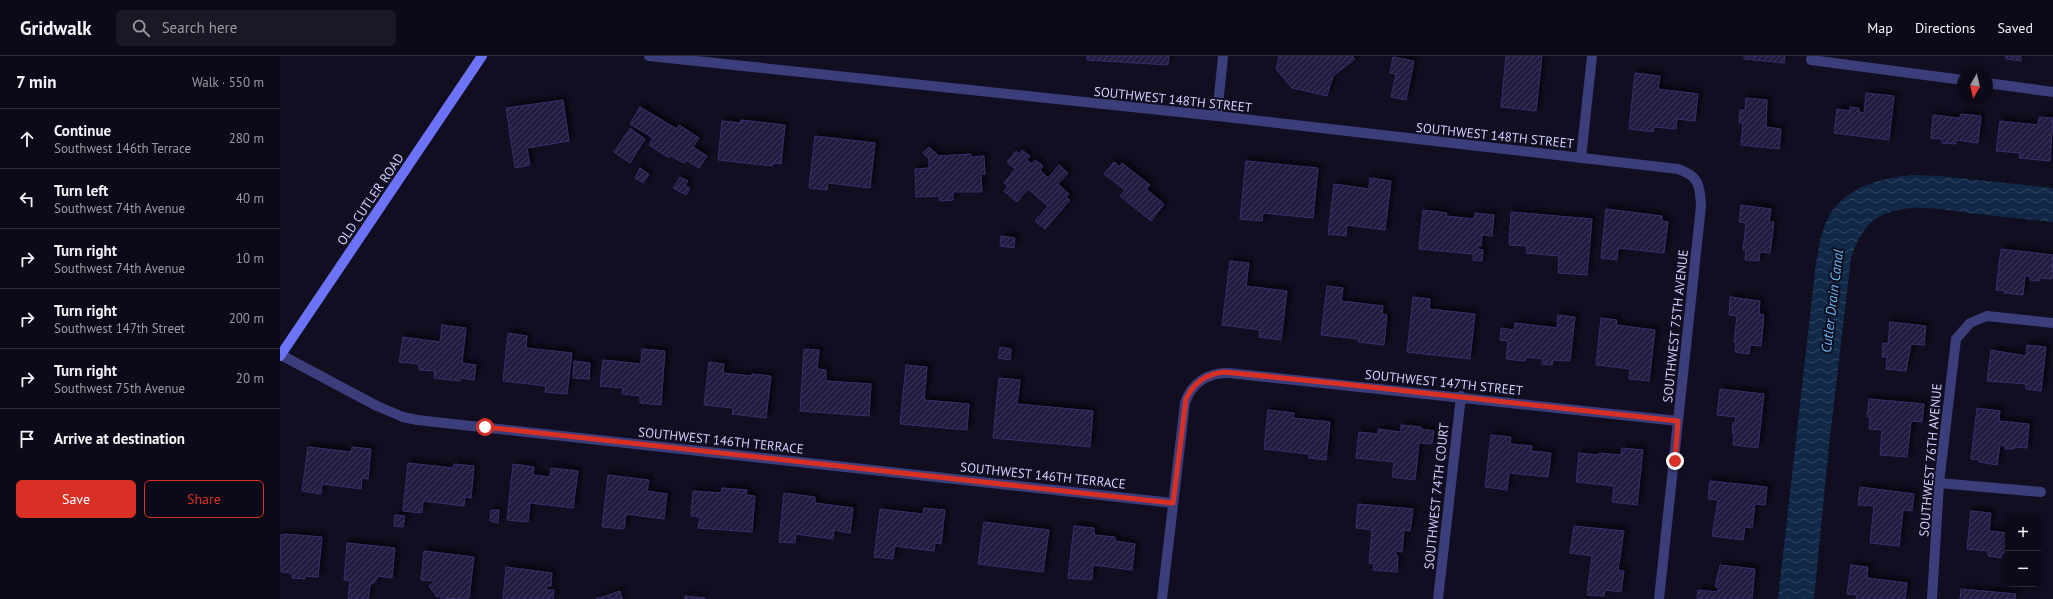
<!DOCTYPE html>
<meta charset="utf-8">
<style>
body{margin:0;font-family:"PT Sans",sans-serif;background:#1a1825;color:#f1f3f6}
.controls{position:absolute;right:12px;bottom:12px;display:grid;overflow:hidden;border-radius:6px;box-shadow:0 2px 6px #0003}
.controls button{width:36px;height:36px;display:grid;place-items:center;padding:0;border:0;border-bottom:1px solid #2c2b37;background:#0c0a18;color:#f1f3f6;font:20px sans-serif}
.compass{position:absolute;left:1677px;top:12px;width:36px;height:36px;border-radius:50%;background:#0c0a18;box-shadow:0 2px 6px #0003;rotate:188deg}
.stop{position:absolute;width:12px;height:12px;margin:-9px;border:3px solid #d93025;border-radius:50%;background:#fff}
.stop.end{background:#d93025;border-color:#fff;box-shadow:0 1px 4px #0008}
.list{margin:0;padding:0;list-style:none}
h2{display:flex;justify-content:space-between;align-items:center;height:52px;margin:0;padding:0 16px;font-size:17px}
h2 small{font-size:13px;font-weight:400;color:#9a9aa2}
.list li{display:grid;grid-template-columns:26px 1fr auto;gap:12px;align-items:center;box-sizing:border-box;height:60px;padding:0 16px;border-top:1px solid #2c2b37}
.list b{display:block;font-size:15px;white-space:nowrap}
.list p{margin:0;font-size:13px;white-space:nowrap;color:#9a9aa2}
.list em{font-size:13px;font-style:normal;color:#9a9aa2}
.actions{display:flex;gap:8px;padding:12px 16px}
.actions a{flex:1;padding:9px 0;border:1px solid #d93025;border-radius:6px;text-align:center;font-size:14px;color:#d93025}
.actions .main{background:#d93025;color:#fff}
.icon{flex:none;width:22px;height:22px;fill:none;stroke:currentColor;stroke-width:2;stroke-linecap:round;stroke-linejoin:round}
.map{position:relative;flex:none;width:1773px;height:543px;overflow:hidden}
header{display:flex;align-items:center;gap:24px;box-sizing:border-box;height:56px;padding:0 20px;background:#0c0a18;border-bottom:1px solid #2c2b37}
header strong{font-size:19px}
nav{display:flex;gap:22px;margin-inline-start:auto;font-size:14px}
.search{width:280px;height:36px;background:#1a1825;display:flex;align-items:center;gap:10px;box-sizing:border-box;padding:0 14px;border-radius:6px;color:#9a9aa2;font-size:15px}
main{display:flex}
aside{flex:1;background:#0c0a18}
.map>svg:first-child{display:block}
.water{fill:url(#water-waves)}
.building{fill:url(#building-hatch);stroke:#372f6a;filter:url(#shadow)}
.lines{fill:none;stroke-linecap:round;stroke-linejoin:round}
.street{stroke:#3c3e7c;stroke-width:10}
.secondary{stroke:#6d73f6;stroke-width:10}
.route{stroke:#d93025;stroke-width:5}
.labels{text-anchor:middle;stroke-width:4;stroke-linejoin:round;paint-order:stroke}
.street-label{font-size:13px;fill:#d2d0fc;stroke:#100e20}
.water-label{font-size:14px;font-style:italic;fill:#65bcf5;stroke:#100e20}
</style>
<header>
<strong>Gridwalk</strong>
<div class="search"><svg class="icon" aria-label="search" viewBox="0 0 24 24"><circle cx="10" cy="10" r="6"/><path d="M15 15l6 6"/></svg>Search here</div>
<nav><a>Map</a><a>Directions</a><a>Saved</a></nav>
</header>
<main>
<aside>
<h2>7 min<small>Walk · 550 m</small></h2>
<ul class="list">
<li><svg class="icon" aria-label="ahead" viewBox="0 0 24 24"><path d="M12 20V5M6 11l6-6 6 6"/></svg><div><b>Continue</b><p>Southwest 146th Terrace</p></div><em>280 m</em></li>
<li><svg class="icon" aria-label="left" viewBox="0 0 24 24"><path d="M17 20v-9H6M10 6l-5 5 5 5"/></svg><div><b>Turn left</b><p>Southwest 74th Avenue</p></div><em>40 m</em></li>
<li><svg class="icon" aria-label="right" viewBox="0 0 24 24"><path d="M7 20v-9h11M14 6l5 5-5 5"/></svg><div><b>Turn right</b><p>Southwest 74th Avenue</p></div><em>10 m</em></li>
<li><svg class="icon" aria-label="right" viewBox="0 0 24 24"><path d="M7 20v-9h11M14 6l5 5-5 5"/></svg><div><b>Turn right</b><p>Southwest 147th Street</p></div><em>200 m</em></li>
<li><svg class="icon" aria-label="right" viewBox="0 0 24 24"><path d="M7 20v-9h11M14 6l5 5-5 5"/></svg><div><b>Turn right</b><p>Southwest 75th Avenue</p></div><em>20 m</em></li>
<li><svg class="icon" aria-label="arrive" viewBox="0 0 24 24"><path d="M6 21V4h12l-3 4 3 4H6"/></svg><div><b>Arrive at destination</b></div></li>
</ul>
<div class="actions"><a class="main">Save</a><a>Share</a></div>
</aside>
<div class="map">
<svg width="1773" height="543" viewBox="0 0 1773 543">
<defs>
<pattern id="water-waves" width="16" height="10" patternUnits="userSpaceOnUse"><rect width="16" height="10" fill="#112946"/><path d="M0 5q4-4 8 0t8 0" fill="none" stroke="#334762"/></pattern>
<pattern id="building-hatch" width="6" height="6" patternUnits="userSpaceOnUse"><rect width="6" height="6" fill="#201b3f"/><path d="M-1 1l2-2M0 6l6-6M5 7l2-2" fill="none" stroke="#403b5c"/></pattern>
<filter id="shadow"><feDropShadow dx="3.5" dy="-3.5" stdDeviation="2" flood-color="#0009"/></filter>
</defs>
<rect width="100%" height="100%" fill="#100e20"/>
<path class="water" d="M 1632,119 L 1660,120 L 1773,132 L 1773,166 C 1748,163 1722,161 1697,158 C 1666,154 1629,145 1600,160 C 1585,168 1576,186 1571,202 L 1549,389 L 1534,543 L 1498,543 L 1536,207 C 1539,192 1541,175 1548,162 C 1564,131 1601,122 1632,119 Z"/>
<g class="building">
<polygon points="807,0 889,0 888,9 807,4"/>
<polygon points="999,0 1072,0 1075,3 1053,20 1047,40 1012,32 996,13"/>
<polygon points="1226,0 1262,0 1256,55 1221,51"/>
<polygon points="1464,0 1505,0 1504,7 1464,3"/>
<polygon points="1726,0 1741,0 1741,5 1726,3"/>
<polygon points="1113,1 1134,5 1126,44 1111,41 1116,18 1110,17"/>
<polygon points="1355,17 1380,20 1378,33 1418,38 1415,65 1397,63 1396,73 1374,71 1373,76 1349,73"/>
<polygon points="1586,37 1614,40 1609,84 1554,77 1557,53 1570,55 1570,51 1579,52 1579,56 1584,57"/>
<polygon points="1466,42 1487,44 1486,71 1501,73 1499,93 1461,89 1463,67 1459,67 1460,54 1465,54"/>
<polygon points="283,44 289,85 247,92 250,109 235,112 226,52"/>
<polygon points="360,51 397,73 399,69 419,82 413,91 427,100 419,112 406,104 404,107 391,100 389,102 369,89 373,82 350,68"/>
<polygon points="1681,58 1701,60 1698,87 1676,84 1676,88 1662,87 1662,83 1651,82 1653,59 1679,62 1679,64"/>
<polygon points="1759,61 1773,62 1770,105 1739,102 1740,97 1716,95 1720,65 1758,69"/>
<polygon points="461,64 505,69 501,108 493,107 492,110 438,104 442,65 461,67"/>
<polygon points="350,72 365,83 350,107 334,96"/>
<polygon points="535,80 595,87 590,132 548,127 547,134 529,132"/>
<polygon points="649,91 659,100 691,98 691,101 704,100 705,118 701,118 702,136 673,136 673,144 660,145 659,140 636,141 635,113 649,112 649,103 643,97"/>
<polygon points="742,94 750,100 747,104 752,108 755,104 763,110 760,114 768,122 779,109 788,117 778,128 789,138 786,141 790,144 765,173 755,165 768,150 748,133 737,146 724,135 728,130 724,127 735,113 727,106 736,95 739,98"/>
<polygon points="966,105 1038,112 1033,162 983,157 982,165 960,163"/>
<polygon points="834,106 840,111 842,107 870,129 866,133 884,148 871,165 840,140 845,134 824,118"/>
<polygon points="360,112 369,118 363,127 355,122"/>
<polygon points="400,121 408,125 405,130 410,132 406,139 393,132"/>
<polygon points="1090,122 1111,125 1105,174 1067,169 1066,180 1048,178 1054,128 1089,133"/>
<polygon points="1461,149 1491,153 1489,166 1494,166 1490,197 1480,196 1479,205 1465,204 1466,194 1463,194 1466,167 1459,166"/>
<polygon points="1326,153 1382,160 1382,165 1388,166 1384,197 1338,192 1337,204 1321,202"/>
<polygon points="1143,154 1167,157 1166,160 1194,163 1195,157 1214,159 1212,180 1202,179 1201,190 1198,189 1198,193 1203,194 1202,205 1193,204 1193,198 1139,193"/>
<polygon points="1231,156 1312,163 1307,219 1278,217 1279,200 1246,197 1247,190 1229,189"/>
<polygon points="721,180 735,182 734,192 720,190"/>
<polygon points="1721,193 1773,199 1772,223 1760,222 1759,225 1750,224 1750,220 1745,220 1743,239 1724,237 1725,235 1716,234"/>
<polygon points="950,205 969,207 966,230 1007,235 1001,284 979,281 980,274 942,269"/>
<polygon points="1047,230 1063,232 1061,245 1103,250 1102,258 1107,259 1104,289 1078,286 1078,283 1041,279"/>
<polygon points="1133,241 1150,243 1149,253 1195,258 1190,303 1127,296"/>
<polygon points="1450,241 1480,245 1479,258 1484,259 1481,290 1470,289 1469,298 1455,296 1456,287 1454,286 1457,260 1449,259"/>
<polygon points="1278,259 1295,261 1290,305 1273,304 1272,309 1262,308 1263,303 1246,301 1245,305 1226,303 1228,285 1220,284 1221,272 1234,274 1235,267 1277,272"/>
<polygon points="1321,262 1337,264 1336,269 1375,274 1369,325 1349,323 1350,313 1316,309"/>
<polygon points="1610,266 1646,270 1644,289 1631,288 1626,315 1606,313 1607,301 1602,301 1603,287 1608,288"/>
<polygon points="162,269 186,272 182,307 196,309 194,324 180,322 180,325 154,322 155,315 139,314 139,308 119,306 123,281 160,286"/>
<polygon points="228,277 247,280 246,292 292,297 287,338 265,336 266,330 223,325"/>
<polygon points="1747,289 1766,291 1761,335 1746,333 1746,328 1707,325 1711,294 1746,300"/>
<polygon points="720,291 731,293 730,304 718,302"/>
<polygon points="362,293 385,295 381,349 360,347 360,340 342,338 343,332 320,330 323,304 361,308"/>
<polygon points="524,293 539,294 537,313 546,314 546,325 591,328 589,360 520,355"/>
<polygon points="294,305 310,307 309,323 293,322"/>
<polygon points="429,306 444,308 443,317 472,320 472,318 491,320 486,362 452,358 453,352 424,349"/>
<polygon points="626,309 647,311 644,344 689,348 687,374 620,368"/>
<polygon points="719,322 740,324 737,348 813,355 810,391 713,382"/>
<polygon points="1440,333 1484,338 1478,392 1453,389 1454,377 1452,377 1453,367 1455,367 1456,361 1437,359"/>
<polygon points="1589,343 1644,348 1642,366 1631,365 1627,401 1600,399 1602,374 1589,373 1590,361 1587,361"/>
<polygon points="1697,352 1720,355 1719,365 1749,368 1747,392 1734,391 1734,393 1725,393 1725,390 1720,389 1717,409 1699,406 1699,404 1691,403"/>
<polygon points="988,354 1014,357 1013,362 1050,366 1046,404 1029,402 1029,398 984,393"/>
<polygon points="1121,369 1141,371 1141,373 1154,375 1152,388 1139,387 1135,424 1112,421 1114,406 1076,402 1079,376 1098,378 1098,373 1121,376"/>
<polygon points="1211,379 1231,381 1230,388 1252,390 1251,395 1271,397 1268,421 1229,417 1227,434 1205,431"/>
<polygon points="28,391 71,396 72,391 91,393 88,423 82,422 81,433 42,428 41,438 22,435"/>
<polygon points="1342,392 1363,394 1357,449 1332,446 1334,430 1296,426 1299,397 1318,399 1319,397 1341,399"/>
<polygon points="128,407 173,412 174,408 194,410 191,442 185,441 184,450 143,445 142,457 123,455"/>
<polygon points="233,408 254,411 253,419 270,421 271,412 298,415 293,452 250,447 248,466 227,464"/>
<polygon points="328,419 369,424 367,435 387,438 384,463 346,458 344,473 322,471"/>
<polygon points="1430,425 1487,431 1485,449 1475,448 1472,472 1465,471 1463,484 1432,480 1438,444 1428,443"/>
<polygon points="1580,431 1634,438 1632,455 1623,454 1619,490 1590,487 1594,450 1578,449"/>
<polygon points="442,432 467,434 466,439 475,440 472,476 418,472 420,461 411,460 413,435 441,437"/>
<polygon points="504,437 535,441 535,447 573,452 570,477 554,474 553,483 516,478 515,487 499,486"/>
<polygon points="1078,448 1133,453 1130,475 1124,474 1122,496 1116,495 1116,500 1118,500 1117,516 1093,514 1094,508 1089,507 1092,474 1076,472"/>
<polygon points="644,452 665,454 661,488 655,487 654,495 615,490 613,503 594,501 600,453 643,458"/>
<polygon points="211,454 219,454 218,467 210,465"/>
<polygon points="1691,455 1711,457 1709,475 1728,477 1728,497 1722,497 1721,502 1708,500 1708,495 1687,493"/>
<polygon points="115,459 125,460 123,471 114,470"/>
<polygon points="704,466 769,474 763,516 698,508"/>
<polygon points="794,470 814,472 814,479 835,481 835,485 855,488 852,514 813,509 812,524 788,522"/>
<polygon points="1294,470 1344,475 1338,514 1344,515 1341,536 1325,534 1324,540 1307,539 1312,500 1290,497"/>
<polygon points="4,478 42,481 38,521 25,520 25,523 12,522 12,517 1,516 0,479 4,479"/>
<polygon points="67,487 115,492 112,522 98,520 95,526 90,529 88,543 68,543 70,524 64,524"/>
<polygon points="144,495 194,501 189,542 161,543 161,539 157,541 149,530 155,525 141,524"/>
<polygon points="1440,509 1475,513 1472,543 1417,543 1418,534 1438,536 1438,531 1435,531"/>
<polygon points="1571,509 1588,511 1587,522 1627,527 1625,543 1576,543 1577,539 1567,538"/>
<polygon points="226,511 272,517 271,530 267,530 266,534 274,534 273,543 223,543"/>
<polygon points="1681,533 1736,538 1735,543 1680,543"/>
<polygon points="340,535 342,543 316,543"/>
<polygon points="405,540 425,542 425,543 405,543"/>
</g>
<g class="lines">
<g class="street">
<path d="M 369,0 L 937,60 L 1398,113 C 1419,120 1420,129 1421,150 L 1379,543"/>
<polyline points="1532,0 1531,4 1683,24"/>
<polyline points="1707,27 1773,36"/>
<polyline points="937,60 943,0"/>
<polyline points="1301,102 1312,0"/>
<polyline points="1,299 97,350 123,361 137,364 893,447"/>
<polyline points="1659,427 1761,436"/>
<path d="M 882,543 L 905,347 C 911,327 929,316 949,317 L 1398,365"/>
<polyline points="1158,543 1181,340"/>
<polyline points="1652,543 1659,427 1676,283 1690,267 1707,260 1773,267"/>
</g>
<polyline class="secondary" points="0,300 202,0"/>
</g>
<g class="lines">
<path class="route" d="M 205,371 L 893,447 L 906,343 C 913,327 927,318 944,316 L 1072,329 L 1398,365 L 1395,405"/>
</g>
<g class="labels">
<g class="street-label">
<text transform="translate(893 43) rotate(6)" y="5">SOUTHWEST 148TH STREET</text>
<text transform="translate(1215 79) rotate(6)" y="5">SOUTHWEST 148TH STREET</text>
<text transform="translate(90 143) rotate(-56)" y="5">OLD CUTLER ROAD</text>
<text transform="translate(1395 270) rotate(-84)" y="5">SOUTHWEST 75TH AVENUE</text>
<text transform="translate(1164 326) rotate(6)" y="5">SOUTHWEST 147TH STREET</text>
<text transform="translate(441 384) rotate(6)" y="5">SOUTHWEST 146TH TERRACE</text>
<text transform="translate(1650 404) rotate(-85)" y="5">SOUTHWEST 76TH AVENUE</text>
<text transform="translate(763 419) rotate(6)" y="5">SOUTHWEST 146TH TERRACE</text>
<text transform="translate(1156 440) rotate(-84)" y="5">SOUTHWEST 74TH COURT</text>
</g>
<g class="water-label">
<text transform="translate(1552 245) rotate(-83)" y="5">Cutler Drain Canal</text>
</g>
</g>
</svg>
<div class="controls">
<button>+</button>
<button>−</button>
</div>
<svg class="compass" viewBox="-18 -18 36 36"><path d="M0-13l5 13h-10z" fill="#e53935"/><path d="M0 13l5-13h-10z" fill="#9a9aa2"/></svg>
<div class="stop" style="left:205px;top:371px"></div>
<div class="stop end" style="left:1395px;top:405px"></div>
</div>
</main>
